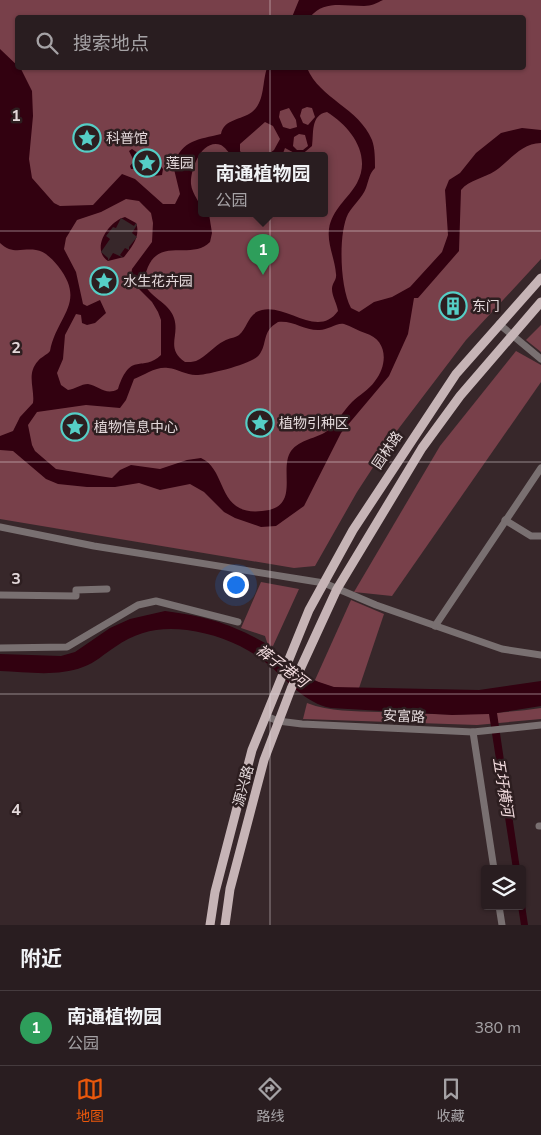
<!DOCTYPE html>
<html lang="zh">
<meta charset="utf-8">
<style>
body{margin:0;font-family:"Nunito Sans","Noto Sans SC",sans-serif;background:#352a2d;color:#f1f3f6}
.controls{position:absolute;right:15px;bottom:15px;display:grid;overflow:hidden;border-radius:5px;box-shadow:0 1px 4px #0004}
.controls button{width:45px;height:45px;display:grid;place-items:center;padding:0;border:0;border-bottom:1px solid #453b3e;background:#291d20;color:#f1f3f6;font:25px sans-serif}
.you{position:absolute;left:235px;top:584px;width:18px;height:18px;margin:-12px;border:4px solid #fff;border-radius:50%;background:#1a73e8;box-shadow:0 0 0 8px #1a73e833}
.badge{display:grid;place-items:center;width:32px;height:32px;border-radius:50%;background:#ea580c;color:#fff;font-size:16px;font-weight:700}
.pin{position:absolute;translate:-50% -41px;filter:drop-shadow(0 1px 2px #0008)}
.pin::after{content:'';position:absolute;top:26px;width:18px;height:15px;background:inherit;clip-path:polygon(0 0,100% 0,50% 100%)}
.popup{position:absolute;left:198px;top:152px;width:130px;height:65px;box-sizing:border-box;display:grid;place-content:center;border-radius:5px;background:#291d20;filter:drop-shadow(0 1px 4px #0005);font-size:16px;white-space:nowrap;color:#a5a2a5}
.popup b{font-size:19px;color:#f1f3f6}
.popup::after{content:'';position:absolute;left:50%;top:100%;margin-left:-10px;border:10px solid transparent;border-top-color:#291d20}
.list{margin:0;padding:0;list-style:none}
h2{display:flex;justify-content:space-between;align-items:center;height:65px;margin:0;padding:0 20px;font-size:21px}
h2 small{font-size:16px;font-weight:400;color:#a5a2a5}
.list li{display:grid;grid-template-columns:32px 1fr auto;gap:15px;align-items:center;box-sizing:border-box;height:75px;padding:0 20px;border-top:1px solid #453b3e}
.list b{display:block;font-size:19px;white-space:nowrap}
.list p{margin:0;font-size:16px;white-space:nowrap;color:#a5a2a5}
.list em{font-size:16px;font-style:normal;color:#a5a2a5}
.icon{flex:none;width:28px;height:28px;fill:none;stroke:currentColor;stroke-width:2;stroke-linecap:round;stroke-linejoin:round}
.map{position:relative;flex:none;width:541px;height:925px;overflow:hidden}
.search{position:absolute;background:#291d20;box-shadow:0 1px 4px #0004;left:15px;right:15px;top:15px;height:55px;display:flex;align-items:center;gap:12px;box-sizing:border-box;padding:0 18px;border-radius:5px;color:#a5a2a5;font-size:19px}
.sheet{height:140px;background:#291d20}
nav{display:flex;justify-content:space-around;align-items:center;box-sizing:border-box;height:70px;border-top:1px solid #453b3e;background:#291d20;font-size:14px;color:#a5a2a5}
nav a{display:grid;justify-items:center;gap:2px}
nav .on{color:#ea580c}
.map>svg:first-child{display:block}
.green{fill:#78404a;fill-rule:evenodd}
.water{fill:#320110;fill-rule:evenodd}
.pier{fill:#37272a}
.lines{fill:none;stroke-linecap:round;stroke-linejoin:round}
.minor{stroke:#797071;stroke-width:7}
.major{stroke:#c6b4b6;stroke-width:9}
.grid{fill:none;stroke:#e3d8da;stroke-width:1;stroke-opacity:0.55}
.labels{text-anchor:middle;stroke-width:5;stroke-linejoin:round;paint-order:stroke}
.poi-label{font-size:14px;fill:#e3d8da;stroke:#2d1e20;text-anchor:start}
.street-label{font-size:14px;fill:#e3d8da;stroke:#2d1e20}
.water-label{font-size:15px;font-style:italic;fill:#f2dbde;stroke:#2d1e20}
.grid-label{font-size:16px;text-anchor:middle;font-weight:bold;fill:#e3d8da;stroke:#2d1e20;stroke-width:5;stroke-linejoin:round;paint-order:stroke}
</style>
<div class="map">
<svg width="541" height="925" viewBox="0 0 541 925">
<rect width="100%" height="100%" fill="#37272a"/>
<g class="green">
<path d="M 0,0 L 541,0 L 541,259 L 466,340 L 396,432 L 357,492 L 315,566 L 294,568 L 0,519 ZM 18,18 L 524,18 L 524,68 L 18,68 ZM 202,156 L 324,156 L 324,214 L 202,214 Z"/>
<polygon points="541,325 541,352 526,340"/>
<polygon points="516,351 541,365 541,382 392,596 354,592 440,446"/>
<polygon points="261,582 299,589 273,646 268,645 265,636 241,628"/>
<polygon points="351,600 384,614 357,694 332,691 315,680"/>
<path d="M 307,703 C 330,712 354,711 379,712 C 433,715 487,716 541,708 L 541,719 L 477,725 L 303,719 Z"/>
</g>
<g class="water">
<path d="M 299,0 L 383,0 C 377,3 371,6 364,6 C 343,6 324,0 310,17 L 292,17 Z"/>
<path d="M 0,49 L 21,69 L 32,91 L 33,116 L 29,159 L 32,178 L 54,203 L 60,206 L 93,205 L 122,174 L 135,179 L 163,204 L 175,204 L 180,194 L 173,165 C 183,139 198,140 221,134 C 224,119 241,120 252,112 C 265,102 262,82 267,68 L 307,68 C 320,99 359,108 372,140 C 375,148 375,159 375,168 C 369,174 369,180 366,188 C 363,197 353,205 348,214 C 338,234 340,288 351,308 L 359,312 L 374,302 L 392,297 L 410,287 L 442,252 L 448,235 L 445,190 L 449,180 L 460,173 L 476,153 L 501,133 L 522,128 L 541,130 L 541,143 C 521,143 510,161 495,171 C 484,178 469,180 461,190 L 459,251 L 418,298 L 414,298 L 408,334 L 389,376 L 341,433 L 304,506 L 276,526 L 261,527 L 235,518 L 224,512 L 204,492 L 190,484 L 160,490 L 139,483 L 115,487 L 87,487 L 58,484 L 46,479 L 13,451 L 0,450 L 0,436 L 13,431 L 20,417 L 33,403 C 35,389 26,374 38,361 C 41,357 47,355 50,351 C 57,315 87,303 58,266 C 52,259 45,251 36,250 C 21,248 13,255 0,243 ZM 307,107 L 312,108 L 315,117 L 308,125 L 303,123 L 300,116 L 302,109 ZM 289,108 L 296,120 L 297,127 L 290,129 L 283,127 L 279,117 L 280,111 ZM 327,112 C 351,127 372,155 357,183 C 348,199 332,209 329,229 C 327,244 335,259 336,274 C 337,280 332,283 332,289 C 332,296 337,304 338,311 C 318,339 287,304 262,310 C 248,313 248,327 239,335 C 235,338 229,338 224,341 C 214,346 207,356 196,361 C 193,362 189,362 185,362 C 165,348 180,336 174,318 C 169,302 148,297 144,282 C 152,230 190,263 210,242 L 212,233 L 209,214 L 202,214 C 202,203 192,195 191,184 C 190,171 201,138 221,145 C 225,147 229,153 232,156 L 244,156 L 240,151 L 240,144 L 265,122 L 273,126 L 280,139 L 274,150 L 266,156 L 282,156 L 285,148 L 300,156 L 312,146 C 314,134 310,115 327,112 ZM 299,134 L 305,135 L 308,146 L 303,150 L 297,150 L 293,146 L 294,137 ZM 126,199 L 139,201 L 151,213 L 153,223 L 152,242 L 132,269 L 131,275 L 132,282 L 152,302 L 158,312 L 161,320 L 161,355 C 142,373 131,350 118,389 C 106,396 99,386 88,384 C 81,384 75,389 68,390 L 61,385 L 57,373 L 63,359 L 65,335 L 76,314 L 81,315 L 82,323 L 87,325 L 95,323 L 106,313 L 100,300 L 87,306 L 83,304 L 76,272 L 64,249 L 66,238 L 77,220 L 101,212 ZM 278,322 C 292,320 304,330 318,330 C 327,331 337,322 344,324 C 351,326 358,331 365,333 C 388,340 388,364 375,381 C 369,390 359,395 352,402 C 343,411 337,423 327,431 C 316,439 300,439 291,451 C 278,470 302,508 262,511 C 216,516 228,470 201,458 L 187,460 L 160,469 L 131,465 L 120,470 L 112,478 L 56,469 L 35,451 L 32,445 L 28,425 L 37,412 L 86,405 L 120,408 L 126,400 L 134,379 C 144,375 157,366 168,368 C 179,369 187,376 198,375 C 210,374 252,364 259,355 C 268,344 261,332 278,322 Z"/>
<polygon points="132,149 141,155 154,151 156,161 163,169 162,175 146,177 141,169 131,169 130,166 134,161 129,151"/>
<path d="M 125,217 L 136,223 C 141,236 132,247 124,257 L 108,261 C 90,249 109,221 125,217 Z"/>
<path d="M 165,611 C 210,617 236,625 275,649 L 274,651 L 313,680 L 334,687 L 479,690 L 541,681 L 541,706 L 497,713 L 520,869 L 513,869 L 489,714 L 452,715 L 331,708 C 305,703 289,682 270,666 C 247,646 217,634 187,630 C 159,627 138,631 115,647 C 104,654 95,663 83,667 C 57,677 27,672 0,671 L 0,654 L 61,656 L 75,652 L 110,628 L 130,619 Z"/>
<polygon points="522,885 528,925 521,925 518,906 522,906"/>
</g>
<polygon class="pier" points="121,218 134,226 136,223 137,225 132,233 137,237 129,247 129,250 125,248 120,255 124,258 113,253 108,261 108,258 101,252 110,239 106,236 113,227 116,228"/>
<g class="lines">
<g class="minor">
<polyline points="499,324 541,359"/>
<polyline points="505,520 531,536 541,536"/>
<polyline points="0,527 94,546 324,583 376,605 502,649 541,655"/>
<polyline points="0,595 76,596 76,590 107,589"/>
<polyline points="435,626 541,468"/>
<polyline points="0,648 67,647 138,605 156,601 238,622"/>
<polyline points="266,716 278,721 302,724 473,732 541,725"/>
<polyline points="473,732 494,869"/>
<polyline points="539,826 541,826"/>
<polyline points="499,906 502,925"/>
</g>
<g class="major">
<polyline points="210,925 215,892 252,750 309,610 353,530 456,374 541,278"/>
<polyline points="225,925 230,889 264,760 291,689 337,589 422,448 460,396 541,302"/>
</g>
</g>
<path class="grid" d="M 270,0 L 270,18M 270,68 L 270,925M 0,231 L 541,231M 0,462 L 541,462M 0,694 L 541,694"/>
<defs>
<g id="sight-ring" transform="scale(1.4375)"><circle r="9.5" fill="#2d1e20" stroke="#55cec6" stroke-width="1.5"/><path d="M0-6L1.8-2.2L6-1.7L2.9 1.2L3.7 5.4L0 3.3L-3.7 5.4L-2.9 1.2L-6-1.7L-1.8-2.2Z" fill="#55cec6"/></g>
<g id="building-ring" transform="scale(1.4375)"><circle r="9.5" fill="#2d1e20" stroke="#55cec6" stroke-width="1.5"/><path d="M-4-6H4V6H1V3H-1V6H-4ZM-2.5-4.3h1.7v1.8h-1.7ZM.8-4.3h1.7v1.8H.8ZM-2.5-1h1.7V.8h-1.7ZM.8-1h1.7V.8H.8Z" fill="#55cec6"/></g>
</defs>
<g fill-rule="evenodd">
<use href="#sight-ring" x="87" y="138"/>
<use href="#sight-ring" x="147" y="163"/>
<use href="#sight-ring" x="104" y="281"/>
<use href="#building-ring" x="453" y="306"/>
<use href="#sight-ring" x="260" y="423"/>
<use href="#sight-ring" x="75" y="427"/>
</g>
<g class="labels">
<g class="poi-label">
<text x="106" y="143">科普馆</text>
<text x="166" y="168">莲园</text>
<text x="123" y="286">水生花卉园</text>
<text x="472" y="311">东门</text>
<text x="279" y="428">植物引种区</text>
<text x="94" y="432">植物信息中心</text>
</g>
<g class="street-label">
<text transform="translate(387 450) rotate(-56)" y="5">园林路</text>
<text transform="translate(404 716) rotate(3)" y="5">安富路</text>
<text transform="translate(243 786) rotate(-75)" y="5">源兴路</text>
</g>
<g class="water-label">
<text transform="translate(282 666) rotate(37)" y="5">裤子港河</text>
<text transform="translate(503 787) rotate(81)" y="5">五圩横河</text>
</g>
</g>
<g class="grid-label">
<text x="16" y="121">1</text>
<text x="16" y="353">2</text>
<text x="16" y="584">3</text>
<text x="16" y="815">4</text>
</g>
</svg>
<div class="controls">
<button><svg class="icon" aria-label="layers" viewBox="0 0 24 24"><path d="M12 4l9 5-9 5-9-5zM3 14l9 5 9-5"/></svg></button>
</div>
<div class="you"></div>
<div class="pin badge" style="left:263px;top:275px;background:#2e9e5b">1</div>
<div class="popup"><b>南通植物园</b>公园</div>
<div class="search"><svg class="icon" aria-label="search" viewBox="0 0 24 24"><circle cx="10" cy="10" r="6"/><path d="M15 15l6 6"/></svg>搜索地点</div>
</div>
<section class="sheet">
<h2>附近<small></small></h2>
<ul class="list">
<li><span class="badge" style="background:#2e9e5b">1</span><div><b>南通植物园</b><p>公园</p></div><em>380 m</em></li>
</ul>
</section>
<nav>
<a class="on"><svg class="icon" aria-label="map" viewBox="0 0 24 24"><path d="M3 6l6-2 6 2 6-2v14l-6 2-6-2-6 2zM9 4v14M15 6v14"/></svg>地图</a>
<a><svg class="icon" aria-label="directions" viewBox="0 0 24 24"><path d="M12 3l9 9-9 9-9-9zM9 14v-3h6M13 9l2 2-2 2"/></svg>路线</a>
<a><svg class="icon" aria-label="saved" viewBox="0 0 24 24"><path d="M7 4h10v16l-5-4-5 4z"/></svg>收藏</a>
</nav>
